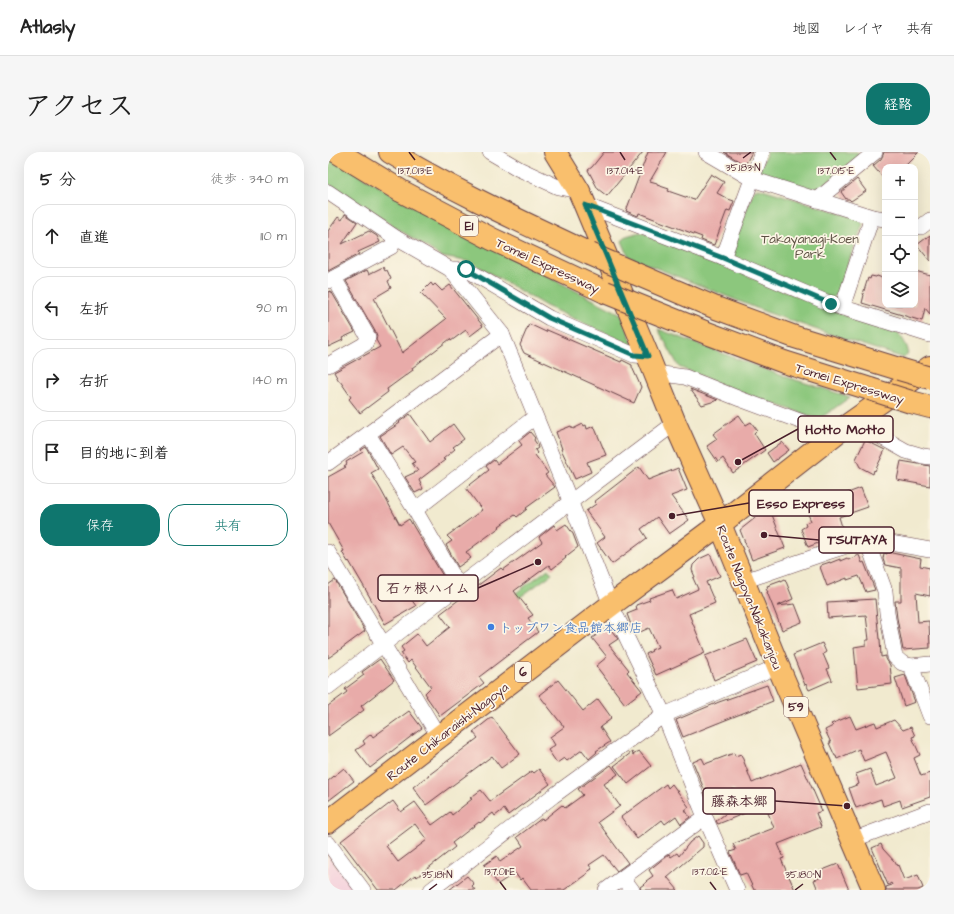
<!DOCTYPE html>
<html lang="ja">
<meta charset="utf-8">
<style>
body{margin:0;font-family:"Architects Daughter","Klee One",sans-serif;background:#f6f6f6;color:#222}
.controls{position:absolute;right:12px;top:12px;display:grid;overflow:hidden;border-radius:8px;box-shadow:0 4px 16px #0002}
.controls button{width:36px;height:36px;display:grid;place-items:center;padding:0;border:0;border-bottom:1px solid #e0e0e0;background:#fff;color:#222;font:20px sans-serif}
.stop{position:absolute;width:12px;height:12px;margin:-9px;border:3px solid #0f766e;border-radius:50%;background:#fff}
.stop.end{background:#0f766e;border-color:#fff;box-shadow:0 1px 4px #0008}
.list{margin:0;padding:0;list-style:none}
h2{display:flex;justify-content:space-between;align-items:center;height:52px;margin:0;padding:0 16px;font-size:17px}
h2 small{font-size:13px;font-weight:400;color:#767676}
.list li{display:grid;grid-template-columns:26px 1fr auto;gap:12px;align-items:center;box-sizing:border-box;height:64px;margin:0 8px 8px;padding:0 8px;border:1px solid #e0e0e0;border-radius:16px}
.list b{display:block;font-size:15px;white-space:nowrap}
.list em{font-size:13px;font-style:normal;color:#767676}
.actions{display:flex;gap:8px;padding:12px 16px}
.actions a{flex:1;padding:9px 0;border:1px solid #0f766e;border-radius:16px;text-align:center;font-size:14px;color:#0f766e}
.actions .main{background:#0f766e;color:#fff}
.icon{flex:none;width:22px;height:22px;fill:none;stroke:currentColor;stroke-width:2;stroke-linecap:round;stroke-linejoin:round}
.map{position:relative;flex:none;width:602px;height:738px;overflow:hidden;border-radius:16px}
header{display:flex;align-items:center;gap:24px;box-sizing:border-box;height:56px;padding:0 20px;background:#fff;border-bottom:1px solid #e0e0e0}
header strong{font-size:19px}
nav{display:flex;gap:22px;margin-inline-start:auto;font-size:14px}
.intro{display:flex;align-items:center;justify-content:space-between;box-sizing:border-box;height:96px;padding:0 24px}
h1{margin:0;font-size:28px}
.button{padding:10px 18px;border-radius:16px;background:#0f766e;color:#fff;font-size:14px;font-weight:700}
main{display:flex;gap:24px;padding:0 24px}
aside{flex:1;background:#fff;border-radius:16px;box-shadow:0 4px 16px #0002}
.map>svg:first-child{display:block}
.built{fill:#f4cfdc}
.green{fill:#8cc77d;stroke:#6b7354}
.building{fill:#e8aba9;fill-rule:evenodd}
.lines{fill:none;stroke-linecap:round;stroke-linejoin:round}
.street-casing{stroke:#633d44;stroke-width:16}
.primary-casing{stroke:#633d44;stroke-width:24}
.highway-casing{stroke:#633d44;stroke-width:24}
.street{stroke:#fff;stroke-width:15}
.primary{stroke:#f9bf6d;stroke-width:22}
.highway{stroke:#f9bf6d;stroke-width:22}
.highway-bridge-casing{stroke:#633d44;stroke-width:24;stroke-linecap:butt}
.highway-bridge{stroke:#f9bf6d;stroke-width:22}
.route{stroke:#0f766e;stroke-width:5}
.ticks{fill:none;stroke:#4a1f2b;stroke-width:1.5}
.shop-dot{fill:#3f7fe0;stroke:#fcf5e5;stroke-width:1.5}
.labels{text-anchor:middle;stroke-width:3.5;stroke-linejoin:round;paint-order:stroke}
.shield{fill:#fcf5e5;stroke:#7f5f63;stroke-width:1}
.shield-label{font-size:12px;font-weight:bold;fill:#4a1f2b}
.park-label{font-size:13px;fill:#5e5144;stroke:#fcf5e5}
.street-label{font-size:13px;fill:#4a1f2b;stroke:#fcf5e5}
.shop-label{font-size:13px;fill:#366cbe;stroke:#fcf5e5;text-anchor:start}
.ticks-label{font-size:10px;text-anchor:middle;fill:#4a1f2b;stroke:#fcf5e5;stroke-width:3.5;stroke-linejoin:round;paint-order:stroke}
.leader{fill:none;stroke:#4a1f2b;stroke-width:1.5}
.callout-dot{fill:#4a1f2b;stroke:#fcf5e5;stroke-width:1.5}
.callout{fill:#fcf5e5;stroke:#4a1f2b;stroke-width:1.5}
.callout-label{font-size:14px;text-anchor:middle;font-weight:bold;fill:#4a1f2b}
</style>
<header>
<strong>Atlasly</strong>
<nav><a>地図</a><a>レイヤ</a><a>共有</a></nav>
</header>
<div class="intro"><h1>アクセス</h1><a class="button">経路</a></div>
<main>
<aside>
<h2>5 分<small>徒歩 · 340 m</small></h2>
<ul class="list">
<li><svg class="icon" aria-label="ahead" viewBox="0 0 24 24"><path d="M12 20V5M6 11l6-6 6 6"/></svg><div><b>直進</b></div><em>110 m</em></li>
<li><svg class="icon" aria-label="left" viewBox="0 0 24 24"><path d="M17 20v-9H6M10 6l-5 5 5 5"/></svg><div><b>左折</b></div><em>90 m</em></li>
<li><svg class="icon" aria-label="right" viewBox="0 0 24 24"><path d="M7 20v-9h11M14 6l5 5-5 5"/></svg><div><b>右折</b></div><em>140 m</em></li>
<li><svg class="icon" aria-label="arrive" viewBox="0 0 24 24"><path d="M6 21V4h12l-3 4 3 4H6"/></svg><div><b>目的地に到着</b></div></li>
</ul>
<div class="actions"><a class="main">保存</a><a>共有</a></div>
</aside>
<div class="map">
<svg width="602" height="738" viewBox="0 0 602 738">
<rect width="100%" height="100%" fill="#fcf5e5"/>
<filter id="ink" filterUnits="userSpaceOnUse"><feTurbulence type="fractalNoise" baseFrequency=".025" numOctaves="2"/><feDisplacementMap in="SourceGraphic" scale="8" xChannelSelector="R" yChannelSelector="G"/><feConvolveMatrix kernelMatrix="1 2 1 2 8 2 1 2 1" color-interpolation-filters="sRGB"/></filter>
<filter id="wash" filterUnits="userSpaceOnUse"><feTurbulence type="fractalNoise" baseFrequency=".012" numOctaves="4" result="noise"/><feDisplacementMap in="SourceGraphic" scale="16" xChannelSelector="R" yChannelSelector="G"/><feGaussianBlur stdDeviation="0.9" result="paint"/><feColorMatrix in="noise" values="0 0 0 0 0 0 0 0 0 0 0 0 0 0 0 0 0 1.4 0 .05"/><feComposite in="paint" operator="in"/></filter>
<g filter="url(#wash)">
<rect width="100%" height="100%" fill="#f1eacf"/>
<polygon class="built" points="0,704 28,738 0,738"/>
<g class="green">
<polygon points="439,0 529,0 532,4 488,40 435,27 431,20"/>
<polygon points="0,4 96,61 293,162 306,194 218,154 143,110 114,105 0,32"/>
<polygon points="431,36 532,67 535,72 508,143 503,146 405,105 402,99 426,38"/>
<path d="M 313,80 L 523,166 L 570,181 C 573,184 581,196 580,200 C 580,202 578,204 576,206 L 507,184 L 438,160 L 301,105 L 294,89 L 298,84 Z"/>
<polygon points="330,177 452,223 522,245 497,263 491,266 485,265 405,238 351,215"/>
<polygon points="220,417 224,422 184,451 181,446"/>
</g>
<g id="blocks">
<g class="building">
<polygon points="276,0 315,0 279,44 270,37 260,18 264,15"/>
<polygon points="320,0 339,0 322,29 329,31 329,33 341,37 340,39 366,48 383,22 396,30 389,41 400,47 406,49 402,59 399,58 386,93 373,88 374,85 334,70 311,61 310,64 298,59"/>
<polygon points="396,0 424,0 417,13"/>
<polygon points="556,0 591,0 576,15 557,15 557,28 545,14 553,7 555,3"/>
<polygon points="529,27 538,39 523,49 521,47 518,47 513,40"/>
<polygon points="17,62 29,70 14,92 41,79 49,84 52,90 30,100 31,102 0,119 0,79 10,65 14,68"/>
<polygon points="602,83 602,109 589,93"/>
<polygon points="55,115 57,119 59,118 63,127 60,129 63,136 46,146 74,201 118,167 93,141 103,131 105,134 107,132 114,139 122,133 155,174 142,184 138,178 123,189 122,187 84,216 85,218 59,237 60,240 32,261 21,247 23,245 12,229 11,229 6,220 52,195 48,188 49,184 48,181 18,129 39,118 41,122"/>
<polygon points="587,119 602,123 602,162 597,156 594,169 534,151 536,143 535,142 540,126 542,127 543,124 548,125 549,124 557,127 557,153 587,153"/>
<polygon points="3,139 27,180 14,186 15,188 0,195 0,140"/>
<polygon points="201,172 218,180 219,178 293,210 294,208 304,213 304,215 313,235 306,251 196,201 192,193"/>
<polygon points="362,237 390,248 374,253"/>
<polygon points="82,262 102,290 125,272 136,287 125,295 127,297 115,307 117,308 91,328 95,337 87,341 77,325 90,319 84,311 87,310 75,295 63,303 52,284 72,271 71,270"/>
<polygon points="411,263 418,273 423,270 429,278 426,281 437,298 405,321 395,306 390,310 379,294 389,287 385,282"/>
<polygon points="255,272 256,274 258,273 259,277 266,274 278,303 259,310 263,320 247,327 233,297 234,297 228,280 243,274 245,277"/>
<polygon points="202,280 207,286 206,288 210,294 209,294 210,296 207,298 209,301 207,303 220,321 217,323 227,335 198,356 199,357 189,365 187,363 171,374 172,375 138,400 143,406 130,415 118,393 124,389 119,384 154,358 138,336 161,318 158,314 166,308 169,312 194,293 191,289"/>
<polygon points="537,288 557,298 547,319 546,318 545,322 532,315 528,307"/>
<polygon points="454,290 461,298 445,310 439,301"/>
<polygon points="38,295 50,317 43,321 53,338 72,373 81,367 118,429 104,437 103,435 83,447 88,454 57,472 35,433 21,409 20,410 14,400 16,399 0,371 0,325 18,315 16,314 19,312 18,310 35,300 33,298"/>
<polygon points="573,309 602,314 602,334 569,328"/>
<polygon points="311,315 320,328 350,316 359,338 343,344 361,368 341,382 329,365 313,377 319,386 284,412 269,391 277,385 258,359 268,352 266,350"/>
<polygon points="533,336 540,355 511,365 515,378 512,380 513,382 480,395 473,377 478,374 477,371 483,369 477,355 504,347"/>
<polygon points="441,355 457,396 424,408 412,378"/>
<polygon points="238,372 245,382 250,395 237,405 238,406 224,417 221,413 186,439 205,463 200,466 210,480 151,525 156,531 112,564 98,544 99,544 97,541 103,535 83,508 80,511 73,501 76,499 73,495 89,482 98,494 122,475 112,462 173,416 175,418 214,390 211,385 226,373 229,378"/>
<polygon points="559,400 593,407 592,414 602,416 602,444 588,441 590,470 601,469 602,496 575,498 569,466 567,449 573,449 573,416 557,413 555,407 556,401 559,402"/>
<polygon points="382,402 392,424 378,430 387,451 361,462 377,501 328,523 318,502 324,499 323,498 330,495 321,476 310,481 306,481 299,462 309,458 308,453 322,448 321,446 344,438 348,447 370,437 365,426 367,425 364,418 365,413 371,407"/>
<polygon points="531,403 534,411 536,410 547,438 538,440 531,424 519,428 519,426 499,434 492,415 493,415 493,413 502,410 502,411 512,407 512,409 519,406 520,408"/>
<polygon points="457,427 465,447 449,454 467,452 474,470 454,478 439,440 440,440 438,437 440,436 439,434 442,433 442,432 453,428 453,429"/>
<polygon points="7,428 37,479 6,502 0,506 0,433"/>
<polygon points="547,447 551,487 552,487 553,505 558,504 558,507 562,513 564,532 530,536 526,495 538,493 538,488 541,488 538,463 500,466 499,450"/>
<polygon points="281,475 290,487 281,493 301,518 299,520 314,539 297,552 268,514 279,505 264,486"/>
<polygon points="419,487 429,510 386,528 377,504"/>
<polygon points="494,491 498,500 495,502 501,516 499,517 504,528 481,538 478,532 477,533 465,503"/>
<polygon points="52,507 66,528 33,554 36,558 0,584 0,554 19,540 17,537 36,523 34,520"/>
<polygon points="577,523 587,550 576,554 567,526"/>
<polygon points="230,528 255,559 270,547 283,565 282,566 283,567 272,575 282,590 268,599 269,600 261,607 254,598 239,609 236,606 229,611 220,598 227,593 222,585 236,575 211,543"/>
<polygon points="439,533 445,549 355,585 348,568 391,550"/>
<polygon points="81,559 94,576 42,616 28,598 37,592 35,589 43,582 45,585"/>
<polygon points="522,564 528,577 547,570 549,575 566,568 575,578 583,575 587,584 584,585 592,603 586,606 593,624 602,621 602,645 574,655 572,648 555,654 553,647 528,656 521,636 531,632 528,622 542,617 548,634 569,626 558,600 536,609 531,597 509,607 508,604 507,604 501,591 503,591 497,578 505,574 503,572"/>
<polygon points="164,565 192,602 173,616 164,604 98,653 85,635 150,586 145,580"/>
<polygon points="311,599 323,614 300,632 286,614 304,600 305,603"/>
<polygon points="406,601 407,604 413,602 424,631 473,611 484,636 494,659 488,661 493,675 450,692 456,706 453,707 467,738 426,738 418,721 412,723 402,700 408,698 405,692 446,676 437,653 390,672 388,669 414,649 405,637 384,651 378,636 376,637 365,610 374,606 377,612"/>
<polygon points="283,613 290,622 276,632 292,654 270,670 300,711 289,719 276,703 261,713 264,717 259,720 260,721 236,738 203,738 194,726 192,728 187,721 170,732 156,713 169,704 172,710 195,694 189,685 214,666 215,668 234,653 237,656 255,643 250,637"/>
<polygon points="16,616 26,629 0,649 0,629"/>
<path d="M 211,617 L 222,632 L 180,663 L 176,657 L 167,664 L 165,661 L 152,671 L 151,670 L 124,691 L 127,695 L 89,725 L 87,723 L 68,738 L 50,738 L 13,689 L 65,649 L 73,660 L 87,650 L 104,673 L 122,660 L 124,663 L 144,647 L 142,646 L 153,638 L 162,649 L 204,619 L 206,621 ZM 87,672 L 99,688 L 70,710 L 58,694 Z"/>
<polygon points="338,632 340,636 344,632 361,655 357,658 362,665 353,672 348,664 337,672 334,668 309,687 293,665"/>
<polygon points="370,684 375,691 375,695 339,726 340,726 350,738 313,738 312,735 319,730 318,729 325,724 321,718 341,702 343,705 349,701 351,704 362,690"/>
<polygon points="553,692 555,697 567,710 569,714 570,713 576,728 590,723 595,736 590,738 558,738 558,735 564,733 563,731 560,733 544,696"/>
<polygon points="510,712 521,738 490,738 486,728 494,725 492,719"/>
<polygon points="139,724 146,732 144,734 147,738 121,738"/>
</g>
</g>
</g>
<g filter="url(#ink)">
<use href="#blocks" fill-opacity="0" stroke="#633d44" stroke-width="1"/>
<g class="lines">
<g class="street-casing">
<g id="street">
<polyline points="162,0 191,17 230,35 251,39"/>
<polyline points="378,0 424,27 544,65 557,67"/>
<polyline points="0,40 68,86 122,117 174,182 243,351 283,453 336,563 377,665 409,738"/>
<polyline points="489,48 547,0"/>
<polyline points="257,53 395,106 503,152 602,183"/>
<polyline points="587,74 593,75 602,68"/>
<polyline points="395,106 434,0"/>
<polyline points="122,117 138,117 221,166 306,203 320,204"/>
<polyline points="0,129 63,95 68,86"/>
<polyline points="514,156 544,65"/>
<polyline points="0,213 37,192 40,185 6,126"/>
<polyline points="327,221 357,225 412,247 507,282"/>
<polyline points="525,269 578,299 595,304 602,305"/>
<polyline points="40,282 87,358 131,434"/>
<polyline points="0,311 40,282 174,182"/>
<polyline points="87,358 207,265"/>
<polyline points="540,387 541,395 557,439 559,461 567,505 574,511 583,514 602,512"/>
<polyline points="0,400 111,585"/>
<polyline points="416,429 500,400 540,387 602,398"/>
<polyline points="583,514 602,564"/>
<polyline points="0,535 131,434 347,271"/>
<polyline points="524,688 602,659"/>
<polyline points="0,691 35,738"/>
<polyline points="295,726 304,738"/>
<polyline points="103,738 225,644 336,563 450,514"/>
<polyline points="278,738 377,665"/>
</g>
</g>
<g class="primary-casing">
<g id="primary">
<polyline points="227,0 251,39 257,53 320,204 347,271 392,372 450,514 546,738"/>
<polyline points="0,670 283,453 392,372 507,282 602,215"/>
</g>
</g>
<g class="highway-casing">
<g id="highway">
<polyline points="9,0 73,39 164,87 277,140"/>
<path d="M 62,0 C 126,39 194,70 262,102"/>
<polyline points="306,121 388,156 467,185 571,217"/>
<polyline points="324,159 379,181 456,210 542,237"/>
<polyline points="583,250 602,255"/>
</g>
</g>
<use href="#street" class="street"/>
<use href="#primary" class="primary"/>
<use href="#highway" class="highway"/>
<g class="highway-bridge-casing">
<g id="highway-bridge">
<polyline points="262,102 306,121"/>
<polyline points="277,140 324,159"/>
<polyline points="571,217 602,226"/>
<polyline points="542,237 583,250"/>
</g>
</g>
<use href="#highway-bridge" class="highway-bridge"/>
</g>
</g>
<g class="lines" filter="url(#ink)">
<polyline class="route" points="138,117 221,166 306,203 320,204 257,53 395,106 503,152"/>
</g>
<path class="ticks" d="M 81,0 L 87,8M 292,0 L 297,8M 502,0 L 508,8M 415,6 L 423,0M 172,730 L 178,738M 382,730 L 388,738M 101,738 L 109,732M 467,738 L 475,732"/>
<circle class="shop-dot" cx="163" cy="475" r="4"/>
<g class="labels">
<g class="shield">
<rect x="132" y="64" width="18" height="20" rx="3"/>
<rect x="187" y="510" width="16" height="20" rx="3"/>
<rect x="456" y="545" width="24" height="20" rx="3"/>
</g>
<g class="shield-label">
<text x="141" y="78">E1</text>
<text x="195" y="524">6</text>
<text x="468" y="559">59</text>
</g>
<g class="park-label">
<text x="482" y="91">Takayanagi-Koen<tspan x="482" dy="15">Park</tspan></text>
</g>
<g class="street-label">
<text transform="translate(220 113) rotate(25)" y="5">Tomei Expressway</text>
<text transform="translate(522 231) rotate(17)" y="5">Tomei Expressway</text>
<text transform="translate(422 445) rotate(68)" y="5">Route Nagoya-Nakakanjou</text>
<text transform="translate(119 579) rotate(-38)" y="5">Route Chikaraishi-Nagoya</text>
</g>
<g class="shop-label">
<text x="171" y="480">トップワン食品館本郷店</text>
</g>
</g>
<g class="ticks-label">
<text x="415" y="19">35.183°N</text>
<text x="508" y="22">137.015°E</text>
<text x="87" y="22">137.013°E</text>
<text x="297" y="22">137.014°E</text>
<text x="172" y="723">137.011°E</text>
<text x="382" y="723">137.012°E</text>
<text x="109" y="726">35.181°N</text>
<text x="475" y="726">35.180°N</text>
</g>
<path class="leader" d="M410 310L470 277M344 364L421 351M436 383L491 388M210 410L150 436M519 654L447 649"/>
<g class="callout-dot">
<circle cx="410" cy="310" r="4"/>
<circle cx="344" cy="364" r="4"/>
<circle cx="436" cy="383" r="4"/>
<circle cx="210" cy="410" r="4"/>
<circle cx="519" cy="654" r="4"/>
</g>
<g class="callout">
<rect x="470" y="264" width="95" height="26" rx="4"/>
<rect x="421" y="338" width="104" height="26" rx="4"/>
<rect x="491" y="375" width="75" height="26" rx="4"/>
<rect x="50" y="423" width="100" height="26" rx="4"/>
<rect x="375" y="636" width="72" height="26" rx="4"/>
</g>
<g class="callout-label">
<text x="517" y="282">Hotto Motto</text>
<text x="473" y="356">Esso Express</text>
<text x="529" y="392">TSUTAYA</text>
<text x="100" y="441">石ヶ根ハイム</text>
<text x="411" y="654">藤森本郷</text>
</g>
</svg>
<div class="controls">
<button>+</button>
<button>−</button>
<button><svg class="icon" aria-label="locate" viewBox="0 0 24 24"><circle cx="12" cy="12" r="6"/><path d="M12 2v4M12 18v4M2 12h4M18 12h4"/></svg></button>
<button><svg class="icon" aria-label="layers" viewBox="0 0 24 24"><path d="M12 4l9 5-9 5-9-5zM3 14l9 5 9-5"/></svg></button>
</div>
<div class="stop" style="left:138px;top:117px"></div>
<div class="stop end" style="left:503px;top:152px"></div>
</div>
</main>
